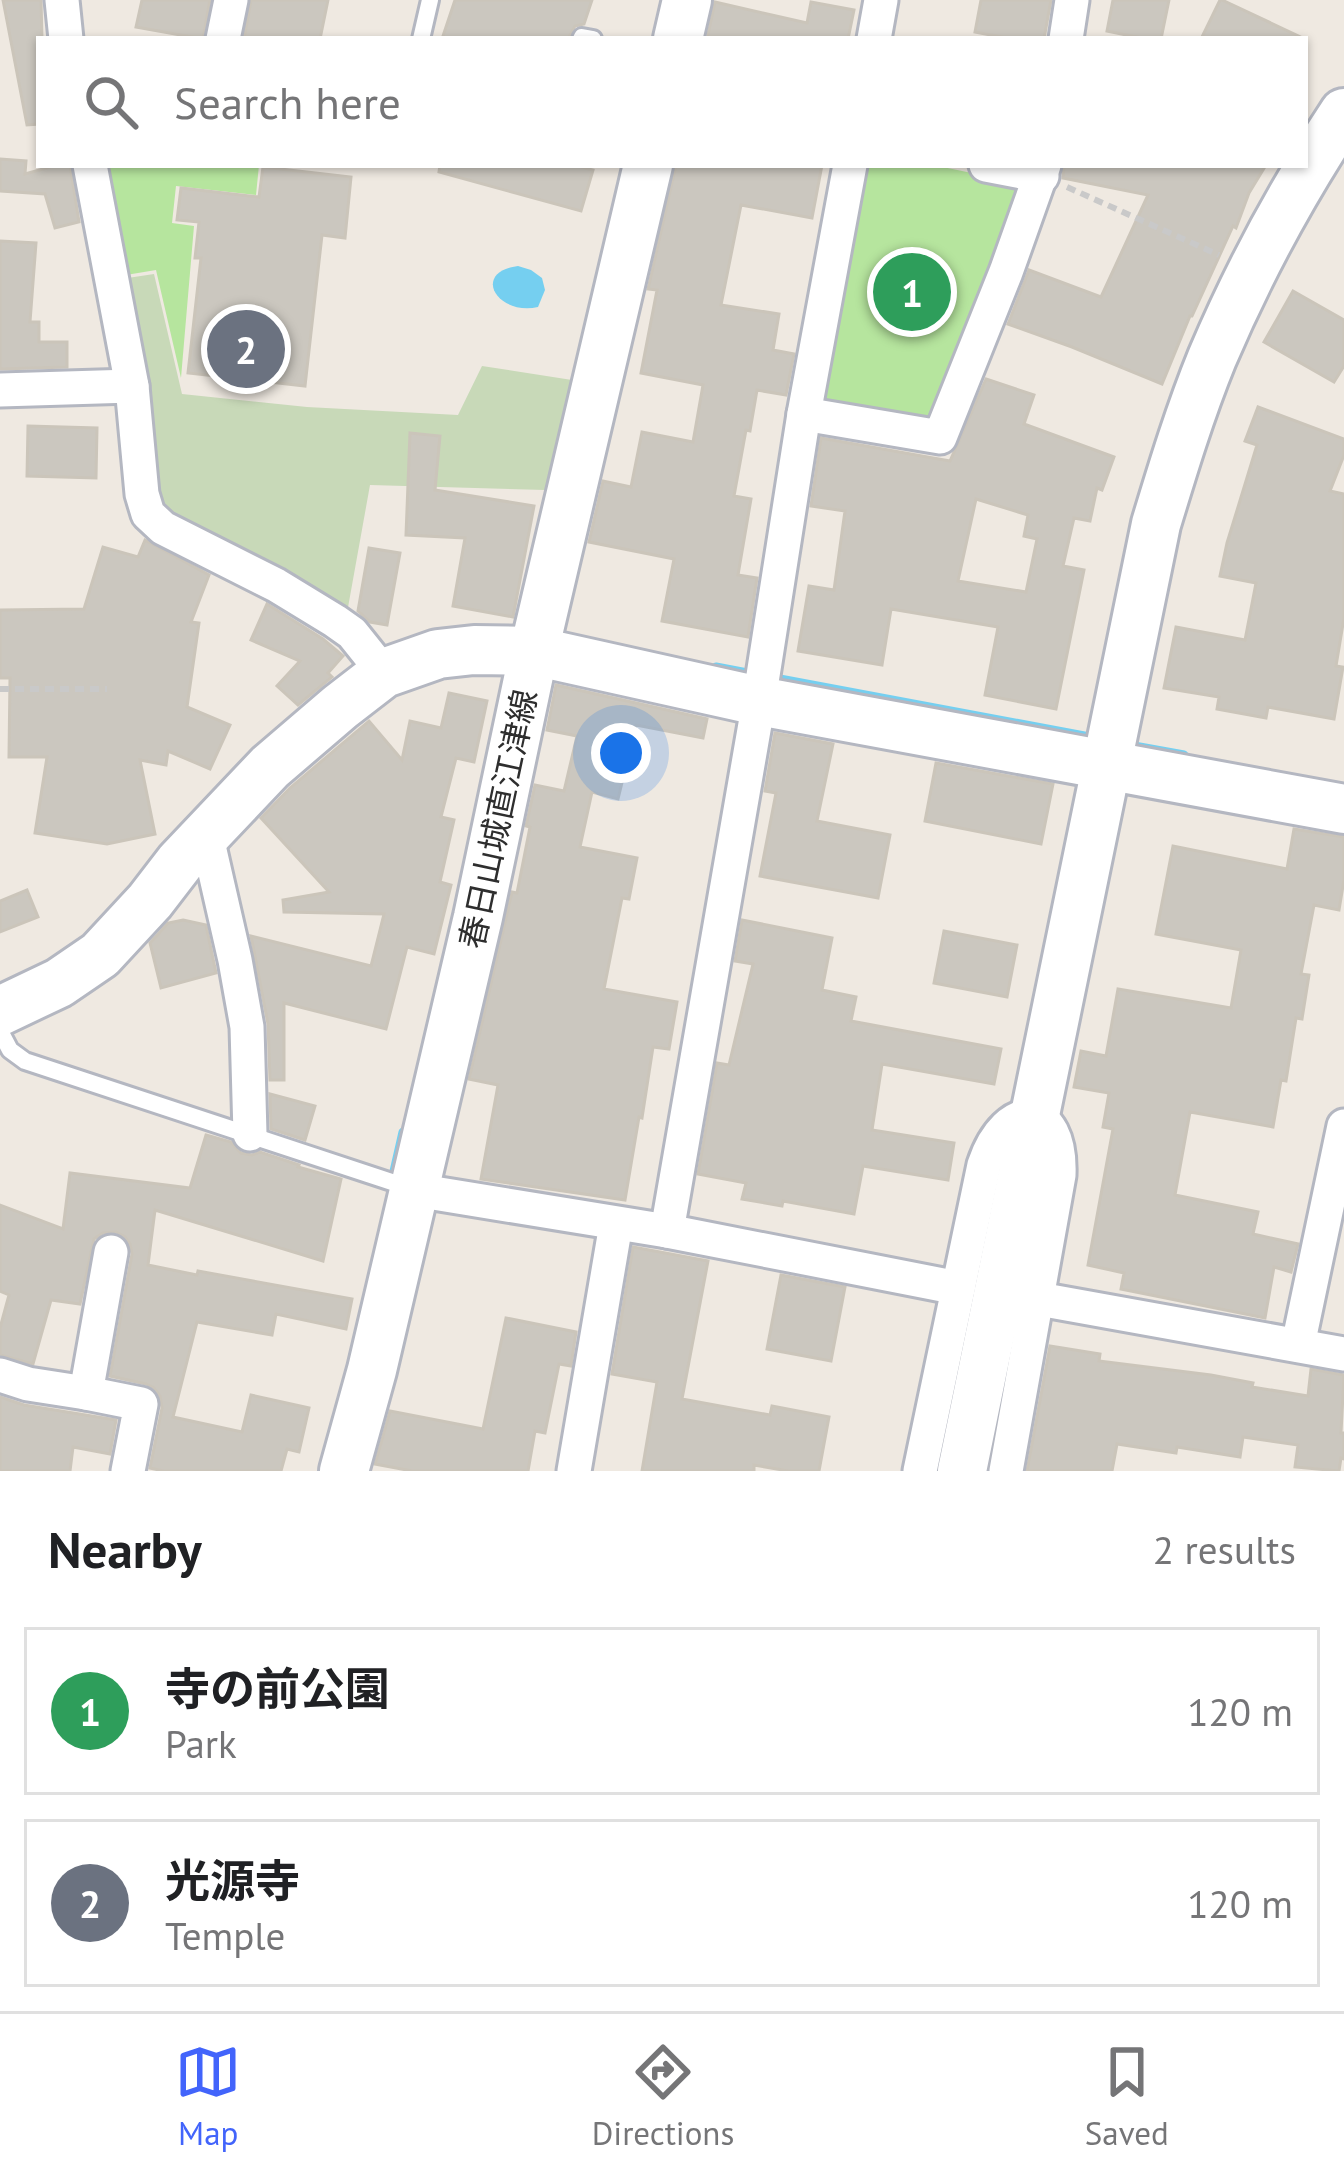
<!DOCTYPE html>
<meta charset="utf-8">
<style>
body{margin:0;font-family:"PT Sans","Noto Sans JP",sans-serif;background:#f2f2f2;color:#202124}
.you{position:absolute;left:621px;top:753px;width:42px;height:42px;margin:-30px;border:9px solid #fff;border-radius:50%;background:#1a73e8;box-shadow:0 0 0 18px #1a73e833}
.badge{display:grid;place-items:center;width:78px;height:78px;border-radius:50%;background:#4264fb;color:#fff;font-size:39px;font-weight:700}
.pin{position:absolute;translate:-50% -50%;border:6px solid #fff;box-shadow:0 3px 12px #0006}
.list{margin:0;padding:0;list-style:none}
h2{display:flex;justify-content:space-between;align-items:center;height:156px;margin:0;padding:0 48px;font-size:51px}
h2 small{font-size:39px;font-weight:400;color:#757577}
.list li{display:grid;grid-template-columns:78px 1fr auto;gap:36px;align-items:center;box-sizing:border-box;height:168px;margin:0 24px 24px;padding:0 24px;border:3px solid #e0e0e0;border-radius:0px}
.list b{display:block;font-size:45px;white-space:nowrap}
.list p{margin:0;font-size:39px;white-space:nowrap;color:#757577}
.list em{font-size:39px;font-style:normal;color:#757577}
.icon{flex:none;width:66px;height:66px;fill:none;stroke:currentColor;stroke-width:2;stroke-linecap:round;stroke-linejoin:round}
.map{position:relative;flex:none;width:1344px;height:1471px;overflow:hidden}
.search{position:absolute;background:#fff;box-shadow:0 3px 9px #0004;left:36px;right:36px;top:36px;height:132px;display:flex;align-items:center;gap:30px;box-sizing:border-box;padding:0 42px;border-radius:0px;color:#757577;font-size:45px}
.sheet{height:540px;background:#fff}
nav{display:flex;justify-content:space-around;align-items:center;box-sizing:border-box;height:168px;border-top:3px solid #e0e0e0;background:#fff;font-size:33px;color:#757577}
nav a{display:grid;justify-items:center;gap:6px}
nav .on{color:#4264fb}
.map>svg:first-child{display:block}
.green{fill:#b6e59e}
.cemetery{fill:#c8d9b8}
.water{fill:#75cff0}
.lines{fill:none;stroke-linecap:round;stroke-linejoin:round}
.stream{stroke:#75cff0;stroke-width:9}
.building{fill:#cbc7bf;stroke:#cbc5ba;stroke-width:3;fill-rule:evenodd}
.lane-casing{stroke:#b4b7c1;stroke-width:22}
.street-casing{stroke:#b4b7c1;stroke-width:39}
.secondary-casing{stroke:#b4b7c1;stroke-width:54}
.path{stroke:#c9c9c9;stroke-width:6;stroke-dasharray:9 6;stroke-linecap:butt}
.lane{stroke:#fff;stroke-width:16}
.street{stroke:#fff;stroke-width:33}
.secondary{stroke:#fff;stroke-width:48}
.labels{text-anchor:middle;stroke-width:9;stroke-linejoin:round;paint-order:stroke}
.street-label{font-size:33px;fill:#2e2e2e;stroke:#fff}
</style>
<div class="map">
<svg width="1344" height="1471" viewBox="0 0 1344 1471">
<rect width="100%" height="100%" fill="#efe9e1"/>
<g class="green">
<polygon points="98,165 259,165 256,195 176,186 172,223 194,226 181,378 156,270 120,276"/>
<polygon points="863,165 933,165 1025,184 940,411 917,422 820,401"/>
</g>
<polygon class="cemetery" points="154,274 182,394 307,407 458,415 482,366 572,380 545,490 370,485 347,613 178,521 161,506 154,487 121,279"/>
<path class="water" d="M 518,266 L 531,270 L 542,278 L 545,290 L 538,307 C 497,316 471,272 518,266 Z"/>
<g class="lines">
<g class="stream">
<polyline points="716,667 1095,738"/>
<polyline points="1123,744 1184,755"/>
<polyline points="392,1180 403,1132"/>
</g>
</g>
<g class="building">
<polygon points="3,0 41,0 42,39 39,39 39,124 27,125"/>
<polygon points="142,0 210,0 203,39 136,27"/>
<polygon points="251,0 328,0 320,39 244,39"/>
<polygon points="455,0 592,0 584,24 575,26 568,39 442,39"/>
<polygon points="981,0 1051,0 1044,39 1012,39 975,32"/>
<polygon points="1113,0 1169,0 1161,39 1146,39 1107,31"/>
<polygon points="1220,0 1222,0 1305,39 1201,39"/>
<polygon points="715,2 807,23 811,2 854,10 848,39 707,39"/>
<polygon points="0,159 26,161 25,174 57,165 70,165 79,222 55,228 45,194 0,191"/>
<polygon points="440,165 574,165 593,170 581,211 439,172"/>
<polygon points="676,165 822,165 812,218 741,205 721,305 779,314 773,350 794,354 786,395 757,390 750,431 746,430 734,496 751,499 738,575 757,578 748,637 662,621 674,559 589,542 603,481 631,487 642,432 693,442 703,385 641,373 657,290 648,289"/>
<polygon points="1064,165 1266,165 1249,193 1236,228 1233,226 1192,316 1190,316 1162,384 1072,347 1008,324 1029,270 1101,297 1148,195 1063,178"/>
<polygon points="263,167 351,177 345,238 322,235 305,386 188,373 201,258 195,258 199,222 177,220 181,188 259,197"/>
<polygon points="0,241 36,243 30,322 39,322 39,342 67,342 67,367 0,369"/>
<polygon points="1293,291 1344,320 1344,366 1334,382 1264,342"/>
<path d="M 986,379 L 1034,395 L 1024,424 L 1114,457 L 1102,490 L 1097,488 L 1090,521 L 1074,518 L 1063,566 L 1084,570 L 1056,709 L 985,695 L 998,627 L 891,609 L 882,665 L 798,651 L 809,586 L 834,590 L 845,511 L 811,506 L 821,438 L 950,461 ZM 976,499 L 1028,515 L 1024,536 L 1037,539 L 1026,592 L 958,581 Z"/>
<polygon points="1258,407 1344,439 1344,455 1330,491 1344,494 1344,618 1336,666 1343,667 1334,719 1268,707 1266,718 1217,709 1219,697 1164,688 1176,627 1245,640 1256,583 1220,576 1227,543 1257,445 1245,441"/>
<polygon points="28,426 97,428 96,478 27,476"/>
<polygon points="410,433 440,436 435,490 534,506 513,617 453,606 465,538 406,535"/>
<polygon points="145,540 209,575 191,622 199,623 187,707 230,725 210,769 168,751 166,765 140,760 155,834 107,844 35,833 47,757 9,757 10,678 0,678 0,610 84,609 103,547 138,557"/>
<polygon points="369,548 400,553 387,625 370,622 358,611"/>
<polygon points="267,604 323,639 343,656 328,673 332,677 298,705 277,686 300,661 251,640"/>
<polygon points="556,685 707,719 703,738 636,725 618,799 592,792 580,847 637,858 629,899 622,898 604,989 677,1002 669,1049 653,1047 642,1118 639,1117 625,1200 481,1179 498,1085 469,1079 512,892 517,893 530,827 526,826 535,785 564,791 577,736 547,730"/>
<polygon points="449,693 487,701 474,762 456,758 441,817 454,820 440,882 451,885 434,954 407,947 386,1029 284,1003 284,1080 270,1080 268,1024 251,936 371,966 384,914 284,912 283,900 329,892 261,818 290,788 369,721 402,760 410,721 441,728"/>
<polygon points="775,733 833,744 817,821 890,835 878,898 760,876 776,793 765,791"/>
<polygon points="936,763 1053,784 1041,844 925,821"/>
<polygon points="1294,829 1344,837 1344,880 1339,910 1314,905 1301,974 1309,975 1302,1019 1296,1018 1286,1081 1281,1080 1273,1127 1190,1112 1175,1195 1258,1212 1253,1234 1298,1244 1291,1272 1274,1267 1265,1318 1121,1289 1124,1273 1088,1265 1113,1129 1103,1127 1109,1093 1074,1087 1081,1051 1106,1056 1118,989 1231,1008 1241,950 1156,934 1173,846 1287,869"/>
<polygon points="27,890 38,917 0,932 0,901"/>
<polygon points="183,920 206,925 216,973 161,988 150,943 168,923"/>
<polygon points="742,920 832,938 822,990 856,997 851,1021 1001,1049 994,1084 882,1064 872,1130 954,1143 948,1180 863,1166 854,1214 783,1201 782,1206 742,1199 746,1183 698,1174 717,1063 729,1065 753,964 735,961"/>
<polygon points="944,931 1017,945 1007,997 934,983"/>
<polygon points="270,1094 315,1106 305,1140 271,1129"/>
<polygon points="206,1135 231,1142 241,1153 252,1155 260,1152 299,1165 298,1167 341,1179 323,1261 155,1210 148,1265 197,1275 198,1271 352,1299 346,1329 276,1314 272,1335 197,1322 173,1417 242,1432 251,1395 309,1408 299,1452 287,1449 281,1471 163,1471 150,1468 162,1408 160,1396 154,1388 146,1384 110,1376 132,1254 130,1244 125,1237 116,1232 103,1233 94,1239 80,1304 51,1300 33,1364 0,1355 0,1328 9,1295 0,1291 0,1205 63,1229 70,1173 190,1188"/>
<polygon points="633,1247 708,1261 682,1399 770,1415 772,1406 829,1417 819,1471 788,1471 754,1465 754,1471 642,1471 657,1382 612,1374"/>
<polygon points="781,1275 845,1287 831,1361 767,1349"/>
<polygon points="506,1318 576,1332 571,1366 559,1364 545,1433 535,1431 528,1471 412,1471 375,1464 390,1411 483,1429"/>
<polygon points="1050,1346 1100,1354 1099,1361 1211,1375 1253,1383 1252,1387 1308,1396 1311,1369 1344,1375 1341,1433 1344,1433 1344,1459 1341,1458 1339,1471 1295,1467 1298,1445 1243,1437 1240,1457 1177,1447 1176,1453 1117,1444 1112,1471 1027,1471"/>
<polygon points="0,1397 24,1405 116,1420 110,1454 73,1447 70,1471 0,1471"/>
</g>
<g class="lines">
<g class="lane-casing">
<g id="lane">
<polyline points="421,39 430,0"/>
<polyline points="581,39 582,37 593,39"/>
<polyline points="0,1031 10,1050 25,1061 413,1189"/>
</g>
</g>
<g class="street-casing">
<g id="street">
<polyline points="62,0 66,39"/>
<polyline points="223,39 231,0"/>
<polyline points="874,39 881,0"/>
<polyline points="1066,39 1072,0"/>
<polyline points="90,165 132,386 142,494 148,514 163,528 276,585 335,621 352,633 384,673"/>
<polyline points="986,165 1042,176"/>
<polyline points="0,390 132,386"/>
<polyline points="804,414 940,437 1006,272 1044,165"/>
<polyline points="206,833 235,960 247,1027 250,1134"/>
<polyline points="415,1190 667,1231 958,1288"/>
<polyline points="667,1231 759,701 804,414 850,165"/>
<polyline points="111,1252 86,1393 141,1404 128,1471"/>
<polyline points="1039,1299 1344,1354"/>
<polyline points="1298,1345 1344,1126"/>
<polyline points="0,1375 28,1384 86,1393"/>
<polyline points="574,1471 616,1224"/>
<path d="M 920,1471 L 984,1165 C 1007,1097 1062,1100 1059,1175 L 1006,1471"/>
</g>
</g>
<g class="secondary-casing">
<g id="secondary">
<polyline points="678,39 687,0"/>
<polyline points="0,1011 59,983 100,955 150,901 180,862 270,767 340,707 384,673 438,654 474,650 534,651 759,701 1344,809"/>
<polyline points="344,1471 372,1370 478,917 534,651 648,165"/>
<path d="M 962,1471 L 1156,524 C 1173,468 1190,412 1212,358 C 1248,273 1293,190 1344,113"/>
</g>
</g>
<g class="path">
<polyline points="1067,187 1219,255"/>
<polyline points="0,689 107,689"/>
</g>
<use href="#lane" class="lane"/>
<use href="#street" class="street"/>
<use href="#secondary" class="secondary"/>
</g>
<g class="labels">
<g class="street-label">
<text transform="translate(498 819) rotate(-78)" y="12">春日山城直江津線</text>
</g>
</g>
</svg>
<div class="you"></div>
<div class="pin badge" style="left:912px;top:292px;background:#2e9e5b">1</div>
<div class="pin badge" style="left:246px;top:349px;background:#6b7280">2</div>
<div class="search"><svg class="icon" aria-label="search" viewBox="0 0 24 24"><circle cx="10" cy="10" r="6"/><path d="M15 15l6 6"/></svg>Search here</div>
</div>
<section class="sheet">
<h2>Nearby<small>2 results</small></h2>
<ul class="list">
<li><span class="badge" style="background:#2e9e5b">1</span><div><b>寺の前公園</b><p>Park</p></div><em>120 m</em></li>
<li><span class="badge" style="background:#6b7280">2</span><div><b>光源寺</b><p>Temple</p></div><em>120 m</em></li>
</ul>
</section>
<nav>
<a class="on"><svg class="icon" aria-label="map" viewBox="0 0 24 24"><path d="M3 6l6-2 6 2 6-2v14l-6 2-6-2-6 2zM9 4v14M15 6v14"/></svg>Map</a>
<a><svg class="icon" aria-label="directions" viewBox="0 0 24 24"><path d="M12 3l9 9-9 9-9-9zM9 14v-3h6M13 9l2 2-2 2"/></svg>Directions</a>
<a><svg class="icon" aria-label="saved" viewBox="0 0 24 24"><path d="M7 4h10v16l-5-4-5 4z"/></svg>Saved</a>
</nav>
